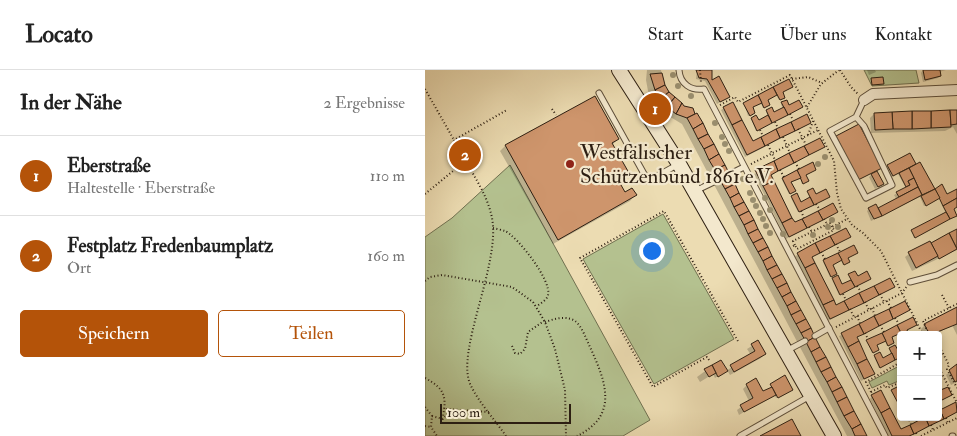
<!DOCTYPE html>
<html lang="de">
<meta charset="utf-8">
<style>
body{margin:0;font-family:"IM FELL Double Pica",serif;background:#f6f6f6;color:#222}
.controls{position:absolute;right:15px;bottom:15px;display:grid;overflow:hidden;border-radius:5px;box-shadow:0 2px 8px #0003}
.controls button{width:45px;height:45px;display:grid;place-items:center;padding:0;border:0;border-bottom:1px solid #e0e0e0;background:#fff;color:#222;font:25px sans-serif}
.scale{position:absolute;left:15px;bottom:12px;width:131px;box-sizing:border-box;padding-left:5px;border:2px solid #2d1f12;border-top:0;font-size:14px;line-height:18px;white-space:nowrap;color:#2d1f12;-webkit-text-stroke:4px #f3e8cd;paint-order:stroke}
.you{position:absolute;left:226px;top:180px;width:18px;height:18px;margin:-12px;border:4px solid #fff;border-radius:50%;background:#1a73e8;box-shadow:0 0 0 8px #1a73e833}
.badge{display:grid;place-items:center;width:32px;height:32px;border-radius:50%;background:#b45309;color:#fff;font-size:16px;font-weight:700}
.pin{position:absolute;translate:-50% -50%;border:2px solid #fff;box-shadow:0 1px 5px #0006}
.list{margin:0;padding:0;list-style:none}
h2{display:flex;justify-content:space-between;align-items:center;height:65px;margin:0;padding:0 20px;font-size:21px}
h2 small{font-size:16px;font-weight:400;color:#767676}
.list li{display:grid;grid-template-columns:32px 1fr auto;gap:15px;align-items:center;box-sizing:border-box;height:80px;padding:0 20px;border-top:1px solid #e0e0e0}
.list b{display:block;font-size:19px;white-space:nowrap}
.list p{margin:0;font-size:16px;white-space:nowrap;color:#767676}
.list em{font-size:16px;font-style:normal;color:#767676}
.actions{display:flex;gap:10px;padding:15px 20px}
.actions a{flex:1;padding:11px 0;border:1px solid #b45309;border-radius:5px;text-align:center;font-size:18px;color:#b45309}
.actions .main{background:#b45309;color:#fff}
.map{position:relative;flex:none;width:532px;height:366px;overflow:hidden}
header{display:flex;align-items:center;gap:30px;box-sizing:border-box;height:70px;padding:0 25px;background:#fff;border-bottom:1px solid #e0e0e0}
header strong{font-size:24px}
nav{display:flex;gap:28px;margin-inline-start:auto;font-size:18px}
main{display:flex}
aside{flex:1;background:#fff}
.map>svg:first-child{display:block}
.green{fill:#b4c18f;stroke:#707050}
.shadow{fill:#0003}
.building{fill:#ce956c;stroke:#2d1f12}
.lines{fill:none;stroke-linecap:round;stroke-linejoin:round}
.lane-casing{stroke:#5d4e3a;stroke-width:7}
.street-casing{stroke:#5d4e3a;stroke-width:12}
.secondary-casing{stroke:#2d1f12;stroke-width:16}
.path{stroke:#2d1f12;stroke-width:2;stroke-dasharray:1 2.5;stroke-linecap:butt}
.lane{stroke:#f3e8cd;stroke-width:5}
.street{stroke:#f3e8cd;stroke-width:10}
.secondary{stroke:#f3e8cd;stroke-width:14}
.tree{fill:#9a8f6f}
.poi-dot{fill:#8f2418;stroke:#f3e8cd;stroke-width:2}
.labels{text-anchor:middle;stroke-width:4.5;stroke-linejoin:round;paint-order:stroke}
.poi-label{font-size:21px;fill:#2d1f12;stroke:#f3e8cd;text-anchor:start}
</style>
<header>
<strong>Locato</strong>
<nav><a>Start</a><a>Karte</a><a>Über uns</a><a>Kontakt</a></nav>
</header>
<main>
<aside>
<h2>In der Nähe<small>2 Ergebnisse</small></h2>
<ul class="list">
<li><span class="badge">1</span><div><b>Eberstraße</b><p>Haltestelle · Eberstraße</p></div><em>110 m</em></li>
<li><span class="badge">2</span><div><b>Festplatz Fredenbaumplatz</b><p>Ort</p></div><em>160 m</em></li>
</ul>
<div class="actions"><a class="main">Speichern</a><a>Teilen</a></div>
</aside>
<div class="map">
<svg width="532" height="366" viewBox="0 0 532 366">
<rect width="100%" height="100%" fill="#ecdcb2"/>
<filter id="stains"><feTurbulence type="fractalNoise" baseFrequency=".004" numOctaves="4"/><feColorMatrix values="0 0 0 0 .2 0 0 0 0 .09 0 0 0 0 .02 0 0 0 .5 -.17"/></filter>
<radialGradient id="worn" r=".72"><stop offset=".6" stop-color="#630" stop-opacity="0"/><stop offset="1" stop-color="#630" stop-opacity=".3"/></radialGradient>
<g class="green">
<polygon points="439,0 491,0 494,13 447,16"/>
<polygon points="85,95 225,350 198,366 0,366 0,167 27,148"/>
<polygon points="238,144 309,269 229,314 158,189"/>
<polygon points="476,295 476,310 464,315 462,311 447,318 444,312"/>
</g>
<g class="shadow">
<polygon points="222,0 236,0 239,16 259,37 441,366 422,366 257,54 237,42 223,21 221,10"/>
<polygon points="272,0 284,0 286,12 301,29 292,34 280,11 271,9"/>
<polygon points="442,0 450,0 451,2 444,5"/>
<polygon points="498,0 521,0 514,2 515,6 513,8 498,12 496,3"/>
<polygon points="364,11 356,22 358,28 354,30 351,25 341,30 343,36 338,38 336,33 326,37 328,44 323,46 319,34"/>
<polygon points="169,27 193,69 187,75 202,102 191,110 200,124 210,125 205,131 128,174 75,81 80,76"/>
<polygon points="361,31 364,36 376,38 331,61 326,49 331,47 333,51 343,46 341,42 346,39 348,44 358,39 356,34"/>
<polygon points="299,38 327,73 382,55 320,87 296,40"/>
<polygon points="532,41 532,64 528,57 520,61 446,63 445,48 449,44"/>
<polygon points="411,67 451,101 457,114 455,116 450,119 444,107 449,102 432,110"/>
<polygon points="398,77 345,105 369,154 412,142 361,169 329,104"/>
<polygon points="490,94 486,98 495,94 509,120 522,125 532,120 532,136 527,139 530,146 489,168 487,161 521,144 514,128 499,136 495,127 446,151 442,141 444,139 453,139 472,130 469,125 481,118 473,104 465,108 460,98 463,96"/>
<polygon points="380,105 382,111 377,114 375,108 365,113 368,122 364,124 357,110"/>
<polygon points="383,122 402,128 373,142 366,128 375,133 385,129"/>
<polygon points="532,160 532,180 487,201 480,187 484,184"/>
<polygon points="424,167 386,187 410,236 469,217 403,251 370,186"/>
<polygon points="422,188 424,192 418,195 416,190 406,195 410,204 405,207 398,192"/>
<polygon points="424,205 444,210 414,225 407,210 417,216 426,211"/>
<polygon points="532,238 532,265 527,255 509,265 499,265 496,259 500,255"/>
<polygon points="483,240 431,268 446,306 436,311 414,266"/>
<polygon points="487,249 480,260 483,265 476,265 475,263 465,268 467,273 462,276 460,271 450,275 452,281 447,283 442,271"/>
<polygon points="333,272 340,284 336,288 305,305 302,300 290,308 288,304 275,312 272,307 287,296 301,301 326,285 322,279"/>
<polygon points="464,279 472,282 476,287 454,298 449,287 455,283 458,289 467,285"/>
<polygon points="532,295 532,312 526,315 521,305"/>
<polygon points="322,315 338,324 346,318 346,315 365,321 351,328 349,324 314,345 312,340 324,331 318,319"/>
<polygon points="447,326 475,361 513,347 530,333 532,342 485,366 463,366 445,329"/>
</g>
<g class="building">
<polygon points="271,0 287,0 287,10 294,6 305,27 295,32 282,9 274,8"/>
<polygon points="498,0 515,0 516,6 500,10"/>
<polygon points="237,3 240,15 230,20 225,4"/>
<polygon points="458,7 459,14 447,15 446,8"/>
<polygon points="364,9 368,17 358,22 360,28 355,30 348,17"/>
<polygon points="240,15 244,22 235,29 230,20"/>
<polygon points="348,17 352,25 343,30 345,35 339,38 333,25"/>
<polygon points="244,22 250,27 242,37 235,29"/>
<polygon points="333,25 337,33 328,37 330,43 325,46 318,33"/>
<polygon points="170,26 194,69 187,73 204,103 192,108 200,122 207,118 212,125 133,170 80,75"/>
<polygon points="250,27 257,33 251,44 242,37"/>
<polygon points="362,30 364,35 374,30 378,37 363,45 356,32"/>
<polygon points="308,32 317,50 307,55 298,37"/>
<polygon points="257,33 259,36 268,38 270,44 262,48 251,44"/>
<polygon points="347,37 349,42 359,37 363,45 347,53 341,40"/>
<polygon points="525,40 526,57 506,58 506,41"/>
<polygon points="525,40 532,40 532,54 526,55"/>
<polygon points="487,41 506,41 506,58 487,59"/>
<polygon points="487,41 487,59 468,59 467,42"/>
<polygon points="467,42 468,59 450,60 449,43"/>
<polygon points="272,43 278,53 268,59 262,48"/>
<polygon points="382,44 386,53 370,61 366,52"/>
<polygon points="331,45 334,50 343,45 347,53 332,61 326,48"/>
<polygon points="317,50 328,71 336,67 340,76 322,85 307,55"/>
<polygon points="366,52 370,61 355,68 351,59"/>
<polygon points="278,53 283,64 273,69 268,59"/>
<polygon points="434,54 457,98 433,110 411,66"/>
<polygon points="351,59 355,68 340,76 336,67"/>
<polygon points="283,64 289,74 279,79 273,69"/>
<polygon points="395,68 400,77 384,85 379,76"/>
<polygon points="289,74 294,84 284,90 279,79"/>
<polygon points="379,76 384,85 369,93 364,83"/>
<polygon points="364,83 369,93 353,101 349,91"/>
<polygon points="485,83 491,94 468,106 462,95"/>
<polygon points="294,84 300,95 290,100 284,90"/>
<polygon points="349,91 353,101 346,105 349,111 338,116 330,100"/>
<polygon points="388,92 391,100 381,105 384,111 378,114 372,100"/>
<polygon points="495,92 510,119 497,125 484,98"/>
<polygon points="300,95 305,105 295,110 290,100"/>
<polygon points="484,98 489,108 483,111 485,115 481,117 474,103"/>
<polygon points="372,100 376,108 366,112 371,121 365,124 357,108"/>
<polygon points="452,101 459,114 453,117 446,104"/>
<polygon points="305,105 310,114 300,119 295,110"/>
<polygon points="489,108 493,117 474,127 471,122 485,115 483,111"/>
<polygon points="349,111 367,148 357,153 338,116"/>
<polygon points="310,114 314,123 305,128 300,119"/>
<polygon points="517,114 522,124 532,119 532,128 518,136 510,119"/>
<polygon points="493,117 497,125 457,146 453,138"/>
<polygon points="388,118 391,124 401,119 405,127 389,135 382,121"/>
<polygon points="510,119 515,128 501,136 496,126"/>
<polygon points="314,123 319,132 309,137 305,128"/>
<polygon points="372,123 376,132 385,127 389,135 374,142 366,126"/>
<polygon points="532,128 532,137 529,139 532,146 525,149 518,136"/>
<polygon points="319,132 324,141 314,146 309,137"/>
<polygon points="408,133 413,142 398,150 393,141"/>
<polygon points="451,134 457,146 449,149 443,138"/>
<polygon points="324,141 329,150 319,155 314,146"/>
<polygon points="393,141 398,150 382,158 377,149"/>
<polygon points="521,142 525,149 490,168 486,160"/>
<polygon points="367,148 370,152 377,149 382,158 364,167 357,153"/>
<polygon points="329,150 333,159 323,164 319,155"/>
<polygon points="421,158 426,167 410,175 405,166"/>
<polygon points="333,159 338,168 328,173 323,164"/>
<polygon points="532,159 532,179 524,163"/>
<polygon points="524,163 532,179 514,189 506,173"/>
<polygon points="405,166 410,175 395,183 390,173"/>
<polygon points="338,168 343,177 333,182 328,173"/>
<polygon points="505,171 513,186 491,198 483,182"/>
<polygon points="390,173 395,183 387,187 390,193 380,198 372,183"/>
<polygon points="429,175 433,183 423,188 425,192 419,195 413,183"/>
<polygon points="343,177 347,186 338,191 333,182"/>
<polygon points="413,183 417,190 408,195 412,204 406,207 398,190"/>
<polygon points="347,186 352,195 342,200 338,191"/>
<polygon points="390,193 409,230 398,235 380,198"/>
<polygon points="352,195 357,204 347,209 342,200"/>
<polygon points="430,201 433,206 442,201 446,209 430,217 423,204"/>
<polygon points="357,204 362,213 352,218 347,209"/>
<polygon points="413,205 417,214 426,210 430,217 415,225 407,208"/>
<polygon points="465,208 470,217 454,225 449,216"/>
<polygon points="362,213 366,222 357,227 352,218"/>
<polygon points="449,216 454,225 439,233 434,223"/>
<polygon points="366,222 371,231 362,236 357,227"/>
<polygon points="434,223 439,233 424,240 419,231"/>
<polygon points="409,230 411,235 419,231 424,240 405,249 398,235"/>
<polygon points="371,231 376,240 366,245 362,236"/>
<polygon points="480,231 485,240 468,249 464,239"/>
<polygon points="532,237 532,254 505,265 499,254"/>
<polygon points="464,239 468,249 454,256 449,246"/>
<polygon points="376,240 381,249 371,254 366,245"/>
<polygon points="449,246 454,256 439,264 434,254"/>
<polygon points="488,247 492,255 482,260 484,265 477,265 472,255"/>
<polygon points="381,249 386,258 376,263 371,254"/>
<polygon points="434,254 439,264 432,267 434,271 423,277 416,263"/>
<polygon points="472,255 476,263 467,267 469,273 463,276 457,263"/>
<polygon points="386,258 390,267 381,272 376,263"/>
<polygon points="457,263 461,271 452,275 454,280 448,283 441,270"/>
<polygon points="390,267 395,277 386,282 381,272"/>
<polygon points="333,270 341,284 309,302 305,295 330,281 326,274"/>
<polygon points="434,271 442,289 432,294 423,277"/>
<polygon points="470,275 473,280 476,279 476,287 470,290 464,278"/>
<polygon points="395,277 401,287 391,292 386,282"/>
<polygon points="455,282 458,288 467,283 470,290 455,298 449,285"/>
<polygon points="401,287 406,297 396,302 391,292"/>
<polygon points="442,289 450,304 439,309 432,294"/>
<polygon points="296,290 303,301 293,307 287,295"/>
<polygon points="532,294 532,311 530,312 524,300"/>
<polygon points="287,295 291,303 284,307 279,299"/>
<polygon points="406,297 411,307 402,312 396,302"/>
<polygon points="360,305 368,320 353,328 345,314"/>
<polygon points="411,307 417,317 407,322 402,312"/>
<polygon points="331,308 338,321 347,317 351,325 319,342 315,335 328,328 321,314"/>
<polygon points="476,315 476,332 473,333 466,320"/>
<polygon points="417,317 422,327 412,332 407,322"/>
<polygon points="523,317 527,325 513,332 513,321"/>
<polygon points="456,320 465,338 456,343 446,325"/>
<polygon points="422,327 429,341 419,346 412,332"/>
<polygon points="531,332 532,342 519,349 515,340"/>
<polygon points="465,338 476,359 485,355 489,364 484,366 467,366 456,343"/>
<polygon points="513,340 515,340 519,349 504,356 500,347 513,347"/>
<polygon points="429,341 436,354 427,359 419,346"/>
<polygon points="500,347 504,356 489,364 485,355"/>
<polygon points="367,349 376,366 335,366"/>
<polygon points="436,354 442,366 430,366 427,359"/>
</g>
<g class="lines">
<g class="lane-casing">
<g id="lane">
<path d="M 254,0 C 255,14 266,21 279,19 L 460,366"/>
<polyline points="174,23 223,111 252,95"/>
<polyline points="431,47 439,56 467,115 441,128 405,61 431,47 439,30"/>
<polyline points="305,104 319,97"/>
<polyline points="270,121 295,109"/>
<polyline points="485,212 512,205 532,195"/>
<polyline points="390,266 404,258"/>
<polyline points="361,281 380,271"/>
<polyline points="315,366 385,326"/>
<polyline points="527,366 528,366"/>
</g>
</g>
<g class="street-casing">
<polyline id="street" points="439,30 448,24 532,20"/>
</g>
<g class="secondary-casing">
<polyline id="secondary" points="194,0 254,94 409,366"/>
</g>
<g class="path">
<polyline points="275,0 276,13"/>
<polyline points="415,0 426,17 434,25"/>
<polyline points="367,9 383,7 397,13"/>
<polyline points="0,19 29,70"/>
<polyline points="295,35 310,27 313,32 365,5 409,91 412,123 416,139 427,155 438,163 456,181 498,265"/>
<polyline points="382,37 396,14 414,0"/>
<polyline points="127,39 131,45"/>
<polyline points="365,44 368,50"/>
<polyline points="350,52 353,58"/>
<polyline points="373,59 381,75"/>
<polyline points="335,60 338,66"/>
<polyline points="383,65 388,51"/>
<polyline points="358,67 365,83"/>
<polyline points="343,75 350,90"/>
<polyline points="194,86 201,82"/>
<polyline points="370,92 374,99"/>
<polyline points="326,94 393,60"/>
<polyline points="355,100 359,107"/>
<polyline points="0,124 39,92"/>
<polyline points="391,134 395,140"/>
<polyline points="376,141 379,148"/>
<polyline points="399,149 402,154"/>
<polyline points="384,157 387,162"/>
<path d="M 68,158 C 72,159 77,160 80,161 C 93,167 127,211 123,225 C 122,230 116,233 112,236"/>
<polyline points="411,174 415,182"/>
<polyline points="370,175 368,171 405,153 407,157"/>
<polyline points="368,176 370,175 372,179 409,160 407,157 422,149"/>
<polyline points="396,182 400,189"/>
<polyline points="0,211 5,207 17,205 87,217 108,232 120,252 130,279 140,320 141,366"/>
<polyline points="432,216 436,222"/>
<polyline points="418,224 421,230"/>
<polyline points="455,224 459,232"/>
<polyline points="517,225 524,238"/>
<polyline points="462,231 466,238"/>
<polyline points="440,232 444,240"/>
<polyline points="447,238 450,246"/>
<polyline points="425,239 429,247"/>
<polyline points="432,246 435,253"/>
<polyline points="470,248 474,254"/>
<path d="M 120,252 C 129,249 141,245 150,251 C 157,256 161,269 165,277 C 180,310 195,345 152,366"/>
<polyline points="455,255 459,262"/>
<polyline points="411,257 477,223 482,216"/>
<polyline points="440,263 443,269"/>
<polyline points="504,265 498,251 532,234"/>
<polyline points="513,274 524,295 522,299 532,318"/>
<polyline points="87,276 90,283 95,284 100,279 103,262 119,251"/>
<polyline points="284,290 282,287 228,317 155,188 239,141 314,273"/>
<polyline points="513,296 532,333"/>
<path d="M 0,308 C 19,318 22,326 18,346"/>
<polyline points="446,322 441,312 476,292"/>
<polyline points="446,322 460,315 462,318 476,312"/>
<polyline points="513,333 516,339"/>
<polyline points="0,337 7,346 6,357 12,366"/>
<polyline points="21,339 64,342"/>
<polyline points="7,346 18,349 26,340"/>
<polyline points="483,347 486,354"/>
<polyline points="521,348 523,353"/>
<polyline points="506,355 508,360"/>
<polyline points="0,356 6,357"/>
<polyline points="491,363 492,366"/>
<path d="M 81,366 C 70,350 55,334 46,316 C 29,283 76,195 67,148 C 62,121 41,95 29,70 L 82,40"/>
<polyline points="496,366 532,348"/>
</g>
<use href="#lane" class="lane"/>
<use href="#street" class="street"/>
<use href="#secondary" class="secondary"/>
</g>
<g class="tree">
<circle cx="248" cy="5" r="3"/>
<circle cx="253" cy="16" r="3"/>
<circle cx="266" cy="26" r="3"/>
<circle cx="290" cy="53" r="3"/>
<circle cx="297" cy="67" r="3"/>
<circle cx="300" cy="74" r="3"/>
<circle cx="304" cy="81" r="3"/>
<circle cx="400" cy="87" r="3"/>
<circle cx="393" cy="94" r="3"/>
<circle cx="318" cy="109" r="3"/>
<circle cx="325" cy="123" r="3"/>
<circle cx="340" cy="128" r="3"/>
<circle cx="328" cy="130" r="3"/>
<circle cx="331" cy="136" r="3"/>
<circle cx="345" cy="140" r="3"/>
<circle cx="335" cy="143" r="3"/>
<circle cx="338" cy="149" r="3"/>
<circle cx="407" cy="150" r="3"/>
<circle cx="341" cy="156" r="3"/>
<circle cx="403" cy="157" r="3"/>
<circle cx="413" cy="157" r="3"/>
<circle cx="345" cy="163" r="3"/>
<circle cx="358" cy="164" r="3"/>
<circle cx="388" cy="165" r="3"/>
</g>
<circle class="poi-dot" cx="145" cy="94" r="5"/>
<g class="labels">
<g class="poi-label">
<text x="155" y="89">Westfälischer<tspan x="155" dy="24">Schützenbund 1861 e.V.</tspan></text>
</g>
</g>
<rect width="100%" height="100%" filter="url(#stains)"/>
<rect width="100%" height="100%" fill="url(#worn)"/>
</svg>
<div class="controls">
<button>+</button>
<button>−</button>
</div>
<div class="scale">100 m</div>
<div class="you"></div>
<div class="pin badge" style="left:230px;top:39px">1</div>
<div class="pin badge" style="left:40px;top:85px">2</div>
</div>
</main>
